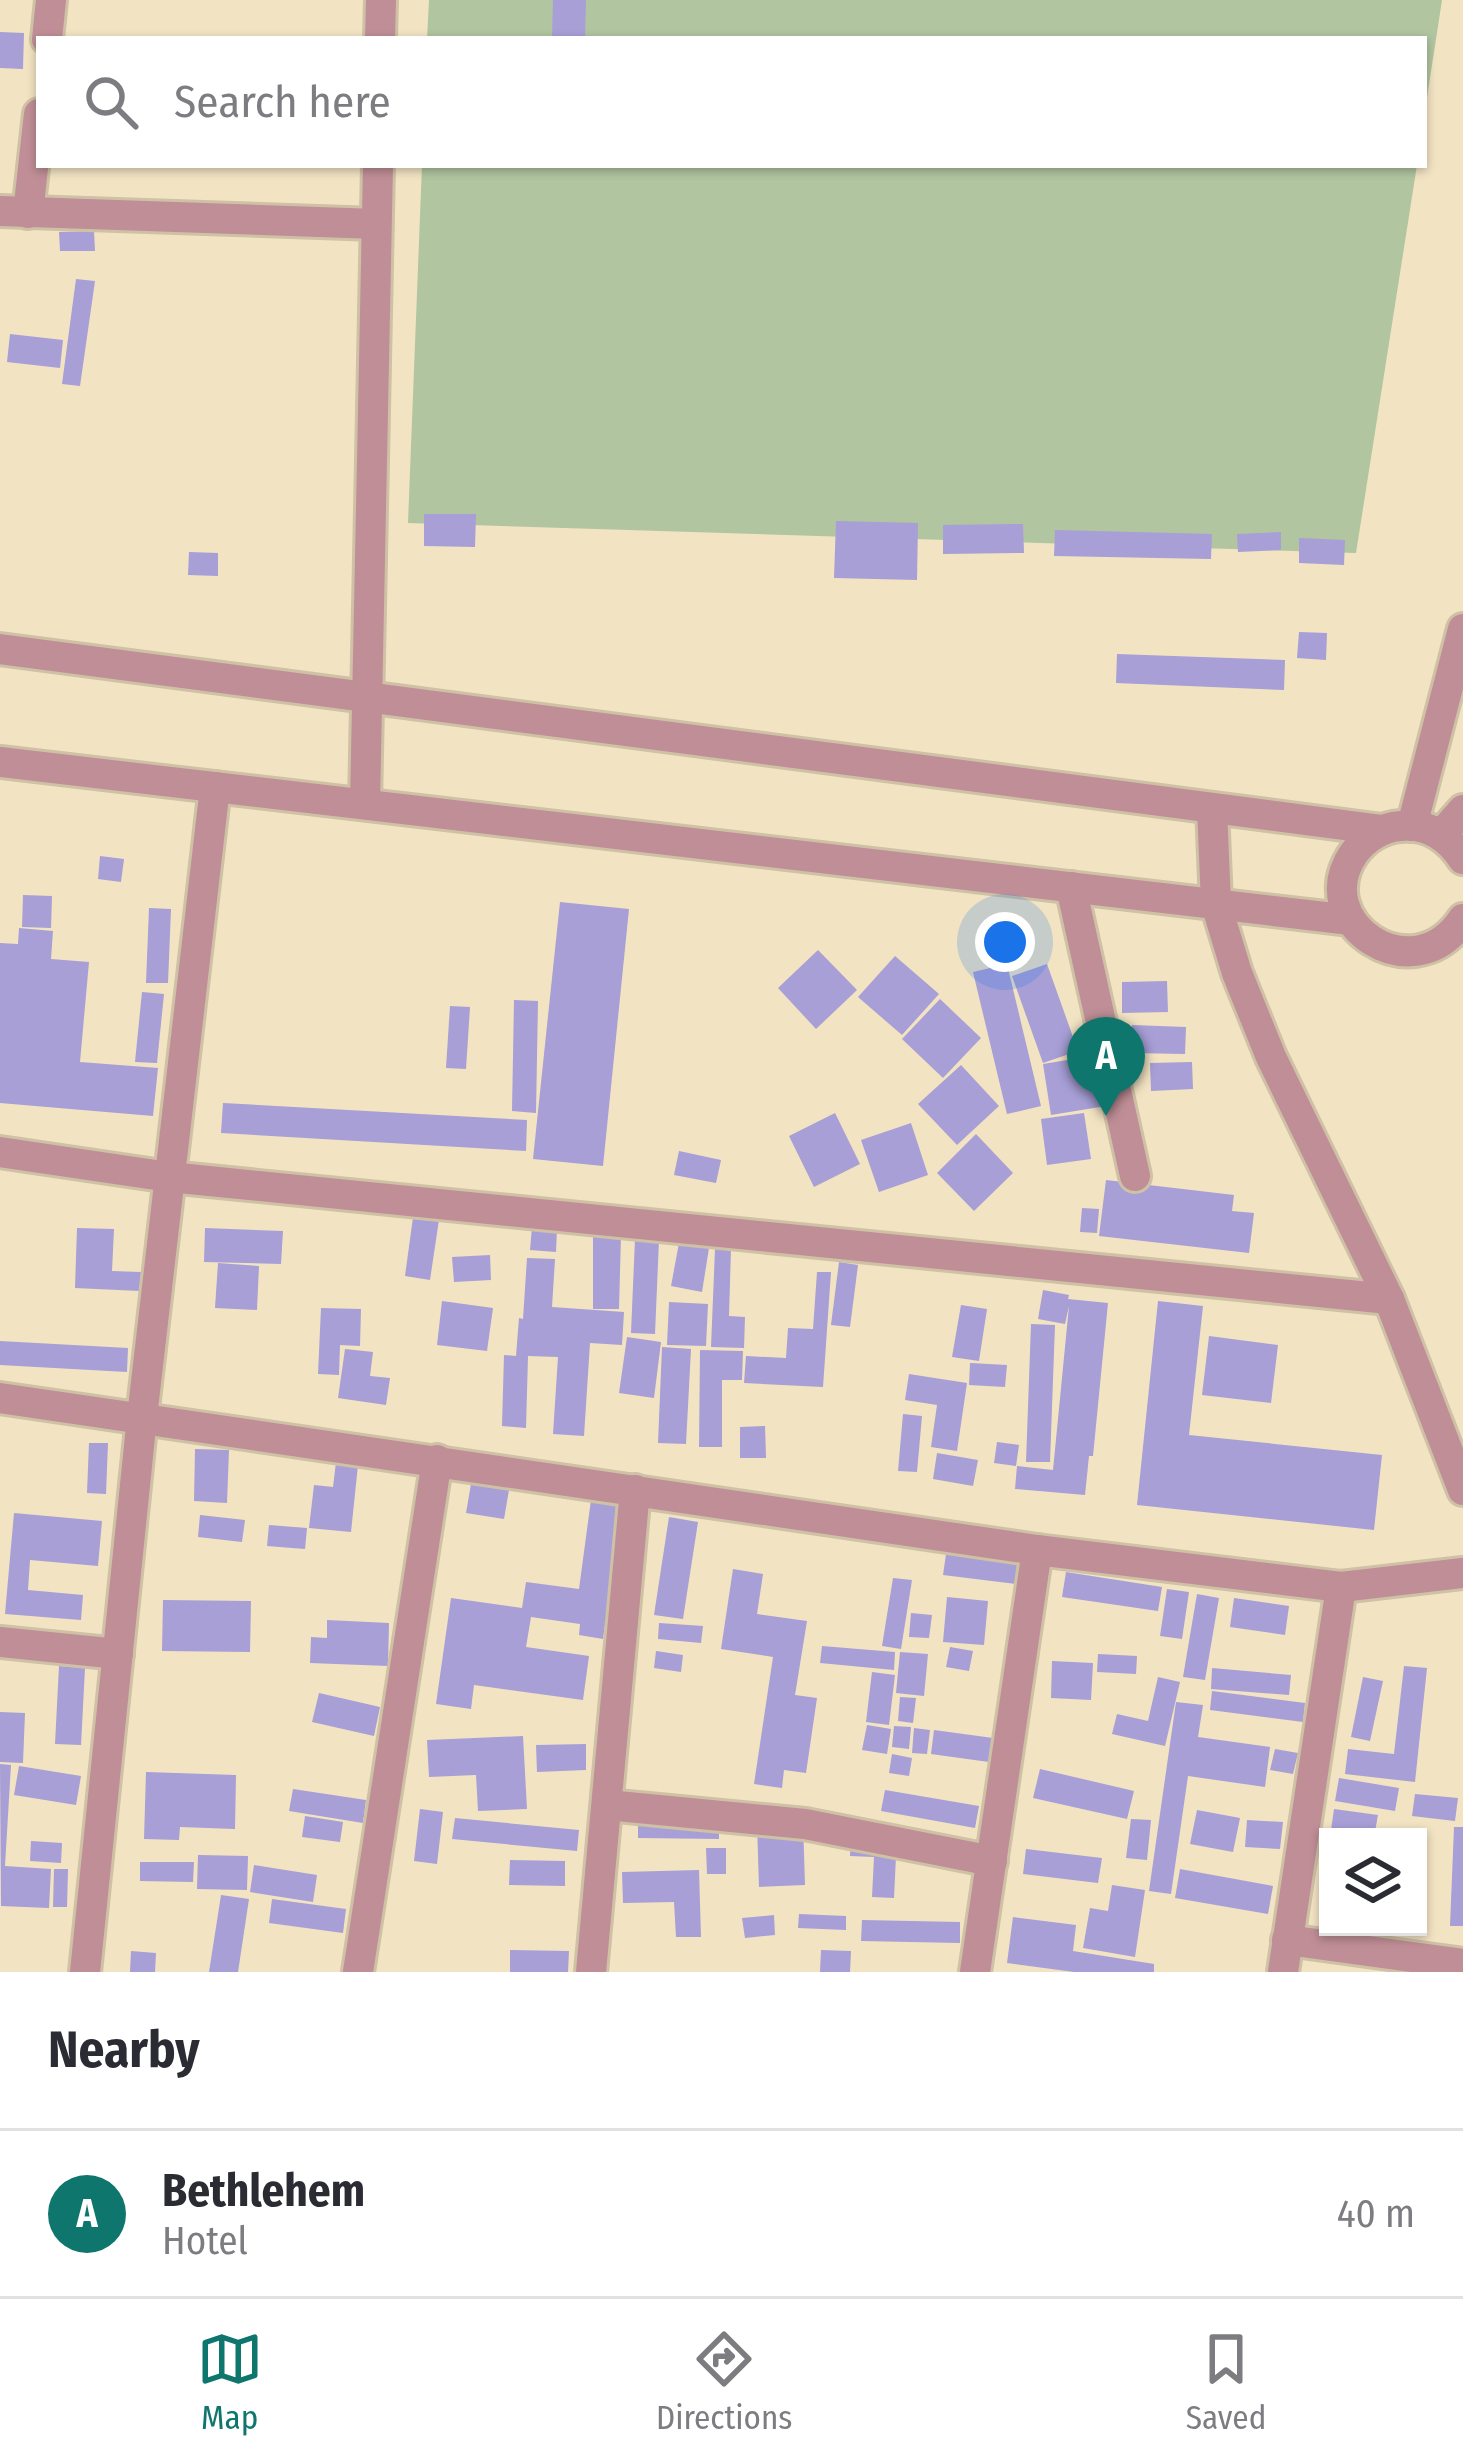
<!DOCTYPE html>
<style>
body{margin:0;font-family:"Fira Sans Condensed",sans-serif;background:#f7f7f7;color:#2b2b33}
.controls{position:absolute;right:36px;bottom:36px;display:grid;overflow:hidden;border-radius:0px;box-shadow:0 3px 9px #0004}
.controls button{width:108px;height:108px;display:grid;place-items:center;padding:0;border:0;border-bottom:3px solid #e1e1e2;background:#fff;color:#2b2b33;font:60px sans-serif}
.you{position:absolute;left:1005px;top:942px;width:42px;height:42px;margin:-30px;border:9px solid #fff;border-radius:50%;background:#1a73e8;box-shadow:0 0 0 18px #1a73e833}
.badge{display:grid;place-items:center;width:78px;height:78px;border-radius:50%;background:#0f766e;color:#fff;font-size:39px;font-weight:700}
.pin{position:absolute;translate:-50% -99px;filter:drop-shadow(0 3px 6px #0008)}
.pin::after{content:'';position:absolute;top:63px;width:42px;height:36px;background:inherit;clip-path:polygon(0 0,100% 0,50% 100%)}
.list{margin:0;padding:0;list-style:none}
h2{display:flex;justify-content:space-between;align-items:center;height:156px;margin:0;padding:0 48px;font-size:51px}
h2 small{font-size:39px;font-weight:400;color:#7c7c81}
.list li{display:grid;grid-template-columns:78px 1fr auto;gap:36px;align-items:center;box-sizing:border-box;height:168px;padding:0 48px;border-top:3px solid #e1e1e2}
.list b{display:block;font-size:45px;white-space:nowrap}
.list p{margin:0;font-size:39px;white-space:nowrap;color:#7c7c81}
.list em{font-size:39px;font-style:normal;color:#7c7c81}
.icon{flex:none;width:66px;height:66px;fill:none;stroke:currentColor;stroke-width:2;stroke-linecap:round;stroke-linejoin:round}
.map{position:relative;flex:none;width:1463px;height:1972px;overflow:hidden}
.search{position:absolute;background:#fff;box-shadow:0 3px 9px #0004;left:36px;right:36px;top:36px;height:132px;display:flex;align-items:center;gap:30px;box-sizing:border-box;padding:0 42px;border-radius:0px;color:#7c7c81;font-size:45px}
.sheet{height:324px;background:#fff}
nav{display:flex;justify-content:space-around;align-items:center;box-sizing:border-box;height:168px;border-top:3px solid #e1e1e2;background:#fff;font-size:33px;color:#7c7c81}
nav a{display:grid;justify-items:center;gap:6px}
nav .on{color:#0f766e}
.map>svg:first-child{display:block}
.green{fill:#b0c5a0}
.building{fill:#a79fd6}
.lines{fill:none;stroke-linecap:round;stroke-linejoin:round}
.minor-casing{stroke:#cfc1a5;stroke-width:36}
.minor{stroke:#c08e96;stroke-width:30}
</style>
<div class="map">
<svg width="1463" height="1972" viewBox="0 0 1463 1972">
<rect width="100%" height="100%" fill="#f2e3c3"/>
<g class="green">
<polygon points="429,0 1442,0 1424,117 1424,39 427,39"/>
<polygon points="422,165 1417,165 1356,553 408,523"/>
</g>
<g class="building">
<polygon points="553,0 586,0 585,39 552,39"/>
<polygon points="0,32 24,33 23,69 0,68"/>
<polygon points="94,231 95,251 60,251 59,232"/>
<polygon points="76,279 95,281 80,386 62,384"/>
<polygon points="10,334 63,340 60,368 7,362"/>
<polygon points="424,514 476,514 475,547 424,546"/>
<polygon points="836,521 918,523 917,580 834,578"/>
<polygon points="1023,524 1024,553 943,554 943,525"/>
<polygon points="1055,530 1212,534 1211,559 1054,556"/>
<polygon points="1281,532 1281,550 1238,552 1237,534"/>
<polygon points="1299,538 1345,540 1344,565 1299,563"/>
<polygon points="189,552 218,553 218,576 188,575"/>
<polygon points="1299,632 1327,633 1326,660 1297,658"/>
<polygon points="1117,654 1285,660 1284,690 1116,683"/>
<polygon points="100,856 124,859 121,882 98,879"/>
<polygon points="23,895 52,896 51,928 22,927"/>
<polygon points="560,902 629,909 603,1166 533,1159"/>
<polygon points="149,908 171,909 168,983 146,983"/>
<polygon points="19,928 53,931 51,959 89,962 80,1062 158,1068 153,1116 0,1103 0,943 18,944"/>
<polygon points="818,950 857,990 816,1029 778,988"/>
<polygon points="895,956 939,994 902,1035 858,997"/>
<polygon points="1007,964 1041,1106 1007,1114 973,972"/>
<polygon points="1047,964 1078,1051 1043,1063 1012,976"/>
<polygon points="1167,981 1168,1012 1122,1013 1122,982"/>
<polygon points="142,992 164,994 157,1063 135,1062"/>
<polygon points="940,999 981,1038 943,1078 902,1039"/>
<polygon points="514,1000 538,1001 536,1113 512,1111"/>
<polygon points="450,1006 470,1007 466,1069 446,1068"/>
<polygon points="1132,1025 1186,1027 1185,1054 1131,1053"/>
<polygon points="1098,1055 1106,1106 1051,1115 1043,1064"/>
<polygon points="1192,1062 1193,1089 1151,1091 1150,1063"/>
<polygon points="961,1065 999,1106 957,1145 918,1104"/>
<polygon points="223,1103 527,1120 526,1151 221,1133"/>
<polygon points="835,1113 860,1164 814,1187 789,1136"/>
<polygon points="1084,1113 1091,1159 1047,1165 1041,1119"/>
<polygon points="911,1123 928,1175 879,1192 861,1140"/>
<polygon points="976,1134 1013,1173 974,1211 937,1173"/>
<polygon points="679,1151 721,1160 716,1183 674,1175"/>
<polygon points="1106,1180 1234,1195 1232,1211 1254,1213 1249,1253 1099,1236"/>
<polygon points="1082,1208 1099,1209 1097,1233 1080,1232"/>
<polygon points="414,1210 440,1213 430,1280 405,1276"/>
<polygon points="532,1227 557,1229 556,1252 530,1250"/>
<polygon points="77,1228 114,1229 112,1271 141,1272 140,1291 75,1288"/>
<polygon points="205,1228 283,1231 281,1264 204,1262"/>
<polygon points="593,1234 621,1235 619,1309 593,1309"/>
<polygon points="635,1239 659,1240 655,1334 631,1333"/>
<polygon points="679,1243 709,1248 702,1292 671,1286"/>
<polygon points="715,1249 731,1249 729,1316 745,1317 744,1348 711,1347"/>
<polygon points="490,1255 491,1280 454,1282 452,1257"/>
<polygon points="527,1258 555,1259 552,1307 624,1312 622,1345 590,1343 584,1436 553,1434 558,1357 528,1356 526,1428 502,1426 504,1355 516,1356 519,1318 523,1319"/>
<polygon points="839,1262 858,1265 850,1327 831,1325"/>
<polygon points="218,1263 259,1266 257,1310 215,1308"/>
<polygon points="817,1272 831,1272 823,1387 744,1383 746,1356 786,1358 788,1328 813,1329"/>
<polygon points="1043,1290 1069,1295 1068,1299 1108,1303 1093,1456 1089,1456 1085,1495 1015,1489 1017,1466 1053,1470 1069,1306 1065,1324 1038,1319"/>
<polygon points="442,1301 493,1308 487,1351 437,1345"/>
<polygon points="1158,1301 1203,1306 1189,1435 1382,1455 1374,1530 1137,1505"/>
<polygon points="669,1302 708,1304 706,1346 667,1345"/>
<polygon points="961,1305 987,1309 979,1361 952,1357"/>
<polygon points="321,1308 361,1309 360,1346 340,1345 339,1375 318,1374"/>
<polygon points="1031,1324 1055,1325 1050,1462 1026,1462"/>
<polygon points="1209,1336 1278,1345 1271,1403 1202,1395"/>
<polygon points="627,1337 661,1342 654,1398 619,1393"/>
<polygon points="0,1341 128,1348 127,1372 0,1365"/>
<polygon points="662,1347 691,1349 686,1444 658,1443"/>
<polygon points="345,1349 373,1352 370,1376 390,1378 386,1405 338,1398"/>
<polygon points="700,1350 743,1351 742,1380 722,1380 722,1447 699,1447"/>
<polygon points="970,1363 1007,1365 1005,1387 969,1385"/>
<polygon points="909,1374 967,1383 957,1451 931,1447 937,1405 905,1400"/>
<polygon points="903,1414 922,1416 917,1472 898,1471"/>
<polygon points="765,1426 766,1458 740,1458 740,1427"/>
<polygon points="997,1442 1019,1445 1016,1466 994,1463"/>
<polygon points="89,1443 108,1443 106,1494 87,1493"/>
<polygon points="195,1449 229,1450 227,1503 194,1501"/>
<polygon points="937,1453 978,1460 973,1486 933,1479"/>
<polygon points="336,1462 358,1465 351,1532 309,1528 314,1485 333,1487"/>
<polygon points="471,1484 509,1490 504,1519 466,1513"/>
<polygon points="591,1500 622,1504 603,1639 579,1635 580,1624 531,1617 526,1647 589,1656 583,1700 474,1685 471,1709 436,1704 451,1598 522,1608 526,1582 579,1589"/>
<polygon points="14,1513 102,1521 98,1566 30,1560 28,1590 83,1595 81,1620 5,1614"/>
<polygon points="200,1515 245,1520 242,1542 198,1537"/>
<polygon points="669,1517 698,1522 683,1619 654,1615"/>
<polygon points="269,1525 307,1528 305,1549 267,1546"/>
<polygon points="946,1554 1018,1563 1016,1584 943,1575"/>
<polygon points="733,1569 763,1574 757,1614 807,1621 795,1695 817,1698 806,1773 784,1770 782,1788 754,1784 773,1657 721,1649"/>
<polygon points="1066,1572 1162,1587 1158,1611 1062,1597"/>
<polygon points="893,1578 912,1580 901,1649 882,1646"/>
<polygon points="1167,1589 1189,1592 1182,1639 1160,1636"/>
<polygon points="1197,1594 1219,1598 1205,1680 1183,1677"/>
<polygon points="947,1597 988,1601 984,1645 943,1642"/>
<polygon points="1234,1598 1289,1606 1285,1635 1230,1627"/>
<polygon points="163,1600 251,1601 250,1652 162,1651"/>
<polygon points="911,1613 932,1615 929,1638 909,1637"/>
<polygon points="327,1620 389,1623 388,1666 310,1663 311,1637 327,1638"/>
<polygon points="659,1623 703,1626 701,1643 658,1639"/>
<polygon points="822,1646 895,1652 894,1670 820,1663"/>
<polygon points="950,1647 973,1651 969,1671 946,1667"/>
<polygon points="656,1651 683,1655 681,1672 654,1668"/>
<polygon points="900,1652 928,1654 924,1696 896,1693"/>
<polygon points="1098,1654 1137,1656 1136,1674 1097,1672"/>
<polygon points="1052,1661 1093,1663 1091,1700 1051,1698"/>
<polygon points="59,1666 85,1668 81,1745 55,1744"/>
<polygon points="1404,1666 1427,1668 1415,1782 1345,1774 1348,1749 1394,1754"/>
<polygon points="1212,1668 1291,1675 1289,1695 1211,1689"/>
<polygon points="872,1672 895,1675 889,1725 866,1722"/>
<polygon points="1158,1677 1180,1682 1165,1746 1112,1734 1117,1714 1148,1721"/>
<polygon points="1363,1677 1383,1681 1370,1741 1351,1737"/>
<polygon points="1212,1691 1305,1703 1303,1722 1210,1710"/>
<polygon points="319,1693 380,1707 374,1736 312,1722"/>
<polygon points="900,1697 916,1698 913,1723 898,1721"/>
<polygon points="1176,1702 1203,1705 1198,1737 1270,1747 1265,1787 1188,1776 1171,1894 1149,1891"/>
<polygon points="0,1712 25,1713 23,1763 0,1762"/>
<polygon points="867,1725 891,1729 887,1754 862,1750"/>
<polygon points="894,1726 911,1727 909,1749 892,1747"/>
<polygon points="914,1728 930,1730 927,1754 912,1753"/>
<polygon points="934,1730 993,1738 989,1762 931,1754"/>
<polygon points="523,1736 527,1809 478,1811 476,1775 429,1777 427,1740"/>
<polygon points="586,1744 586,1770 537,1772 536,1745"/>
<polygon points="1275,1749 1298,1753 1293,1774 1270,1770"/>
<polygon points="892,1754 912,1758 909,1776 889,1773"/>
<polygon points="0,1764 11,1765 5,1866 51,1869 49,1908 1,1906"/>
<polygon points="19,1766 81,1776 76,1805 14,1795"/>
<polygon points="1040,1769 1134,1791 1127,1819 1033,1798"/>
<polygon points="146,1772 236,1775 235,1829 180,1827 179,1840 144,1839"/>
<polygon points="1339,1778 1399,1788 1395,1811 1335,1801"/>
<polygon points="293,1789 366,1800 363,1823 289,1811"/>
<polygon points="885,1790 979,1806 975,1828 881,1811"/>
<polygon points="1415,1794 1458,1798 1455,1821 1412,1816"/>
<polygon points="420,1809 443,1812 437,1864 414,1861"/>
<polygon points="1334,1809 1378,1815 1374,1837 1330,1837"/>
<polygon points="1197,1810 1240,1818 1233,1852 1190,1844"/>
<polygon points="638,1814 719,1815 719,1839 638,1838"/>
<polygon points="305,1816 343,1822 340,1842 302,1837"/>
<polygon points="455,1818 579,1830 577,1851 452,1839"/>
<polygon points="1131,1819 1151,1820 1147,1860 1126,1858"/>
<polygon points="1247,1820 1283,1822 1280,1849 1245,1847"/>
<polygon points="803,1823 805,1885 759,1887 757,1824"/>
<polygon points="1454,1827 1463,1827 1463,1926 1450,1926"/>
<polygon points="851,1832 897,1835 894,1898 872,1897 874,1857 850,1856"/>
<polygon points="31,1841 62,1843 61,1863 30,1861"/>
<polygon points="706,1848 726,1848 726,1874 707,1874"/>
<polygon points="1026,1849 1102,1858 1098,1883 1023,1874"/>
<polygon points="198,1855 248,1856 247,1890 197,1889"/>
<polygon points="510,1860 565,1861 565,1886 509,1885"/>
<polygon points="140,1862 194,1862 193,1882 140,1881"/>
<polygon points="254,1865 317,1875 313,1902 250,1892"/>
<polygon points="54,1869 68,1869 67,1907 53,1907"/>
<polygon points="1180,1869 1273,1886 1268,1914 1175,1898"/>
<polygon points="699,1870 701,1937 676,1937 674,1902 623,1903 622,1872"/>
<polygon points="1112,1885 1145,1890 1135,1957 1083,1948 1090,1908 1108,1911"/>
<polygon points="221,1895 249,1899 238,1972 209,1972"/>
<polygon points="272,1899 346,1909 343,1933 269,1923"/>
<polygon points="799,1914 846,1916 846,1930 798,1928"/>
<polygon points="774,1915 775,1935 745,1938 742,1918"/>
<polygon points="1013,1917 1076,1925 1073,1951 1154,1964 1154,1972 1074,1972 1007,1963"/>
<polygon points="862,1920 960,1922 960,1943 861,1941"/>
<polygon points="510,1950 569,1951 568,1972 510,1972"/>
<polygon points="821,1950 851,1951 850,1972 820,1972"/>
<polygon points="131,1951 156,1953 155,1972 130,1972"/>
</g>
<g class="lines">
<g class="minor-casing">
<g id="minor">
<polyline points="47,39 51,0"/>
<polyline points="380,39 381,0"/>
<polyline points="0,211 376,224"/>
<polyline points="28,213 39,114"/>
<polyline points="0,649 1382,830"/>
<polyline points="0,762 1351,920"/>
<polyline points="365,804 378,165"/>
<polyline points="1212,808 1216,904 1237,973 1271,1057 1389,1299 1463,1490"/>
<polyline points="1412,826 1463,629"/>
<polyline points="1441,835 1463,810"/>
<path d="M 1463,859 C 1448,837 1428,823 1401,826 C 1382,827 1365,838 1354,853 C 1306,922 1413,995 1463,919"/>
<polyline points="1071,887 1135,1176"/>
<polyline points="0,1152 169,1177 1389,1299"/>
<polyline points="0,1398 1037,1550 1341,1587 1463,1573"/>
<polyline points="0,1642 118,1654"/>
<polyline points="607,1805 805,1824 992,1861"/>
<polyline points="1287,1940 1463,1964"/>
<polyline points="85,1972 142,1417 215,787"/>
<polyline points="358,1972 437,1460"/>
<polyline points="591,1972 635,1490"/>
<polyline points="975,1972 1037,1550"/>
<polyline points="1283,1972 1341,1587"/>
</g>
</g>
<use href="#minor" class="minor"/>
</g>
</svg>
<div class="controls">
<button><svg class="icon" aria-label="layers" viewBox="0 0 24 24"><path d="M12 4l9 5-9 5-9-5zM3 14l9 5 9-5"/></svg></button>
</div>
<div class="you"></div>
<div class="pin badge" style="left:1106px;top:1116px">A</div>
<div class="search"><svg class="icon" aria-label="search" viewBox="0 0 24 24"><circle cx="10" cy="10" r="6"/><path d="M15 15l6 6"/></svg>Search here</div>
</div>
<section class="sheet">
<h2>Nearby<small></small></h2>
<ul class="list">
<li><span class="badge">A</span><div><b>Bethlehem</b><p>Hotel</p></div><em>40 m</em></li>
</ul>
</section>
<nav>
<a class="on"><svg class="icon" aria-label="map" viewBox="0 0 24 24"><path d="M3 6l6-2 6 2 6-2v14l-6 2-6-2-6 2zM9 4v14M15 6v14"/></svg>Map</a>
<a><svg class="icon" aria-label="directions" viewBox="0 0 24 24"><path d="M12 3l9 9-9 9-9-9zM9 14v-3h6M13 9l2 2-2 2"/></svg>Directions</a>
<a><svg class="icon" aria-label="saved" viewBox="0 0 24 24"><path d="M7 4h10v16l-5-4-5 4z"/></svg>Saved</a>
</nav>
